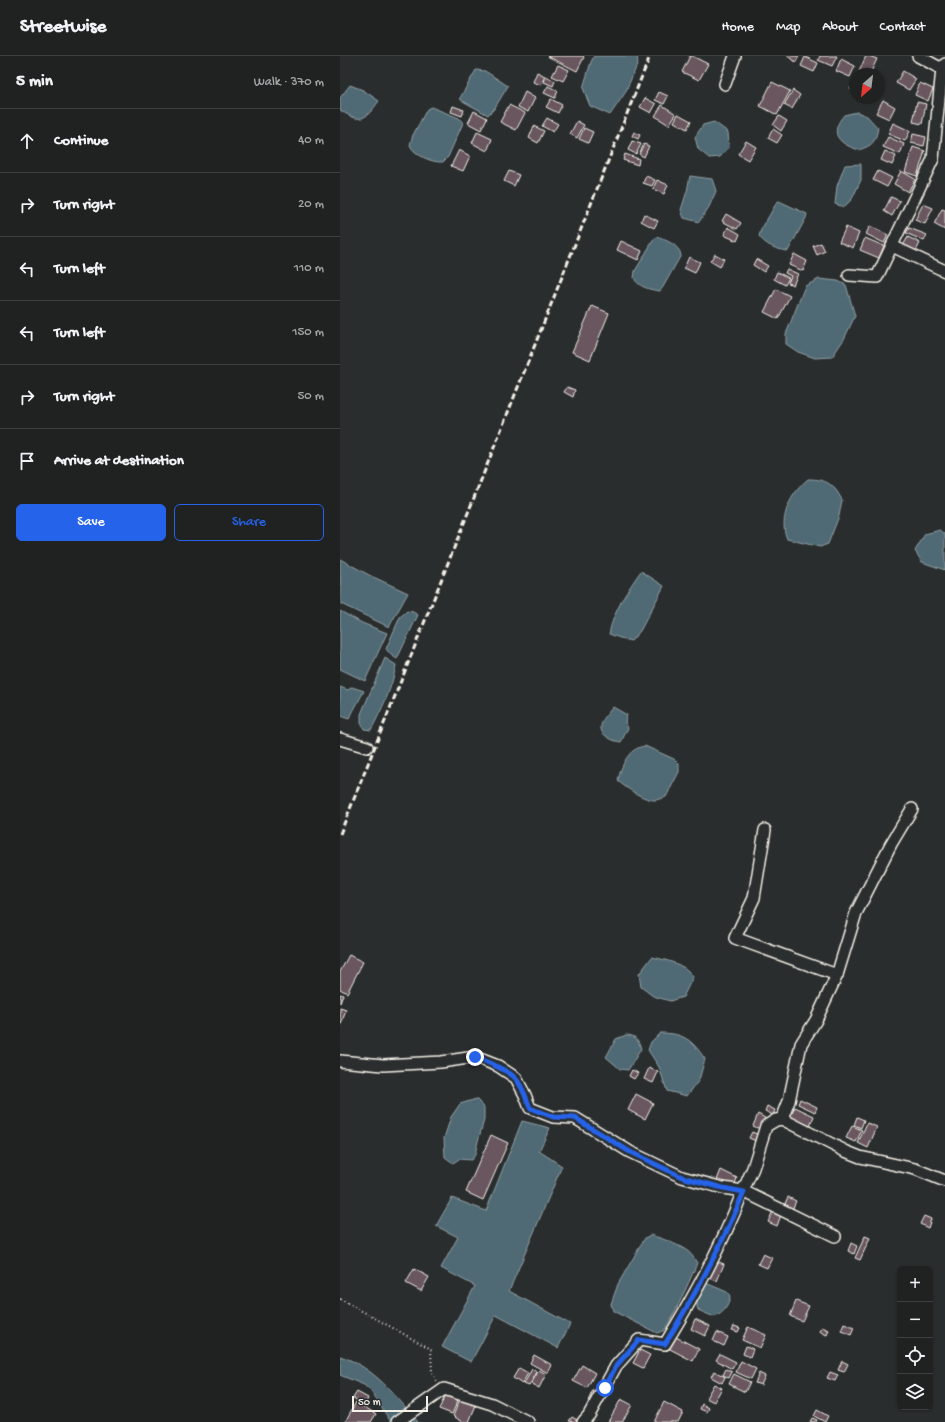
<!DOCTYPE html>
<meta charset="utf-8">
<style>
body{margin:0;font-family:"Gochi Hand",sans-serif;background:#2d2f2f;color:#f1f3f6}
.controls{position:absolute;right:12px;bottom:12px;display:grid;overflow:hidden;border-radius:6px;box-shadow:0 1px 3px #0004}
.controls button{width:36px;height:36px;display:grid;place-items:center;padding:0;border:0;border-bottom:1px solid #3d3f40;background:#202222;color:#f1f3f6;font:20px sans-serif}
.compass{position:absolute;left:509px;top:12px;width:36px;height:36px;border-radius:50%;background:#202222;box-shadow:0 1px 3px #0004;rotate:208deg}
.scale{position:absolute;left:12px;bottom:10px;width:76px;box-sizing:border-box;padding-left:4px;border:2px solid #f4f1e8;border-top:0;font-size:11px;line-height:14px;white-space:nowrap;color:#f4f1e8;-webkit-text-stroke:3px #2a2d2e;paint-order:stroke}
.stop{position:absolute;width:12px;height:12px;margin:-9px;border:3px solid #2563eb;border-radius:50%;background:#fff}
.stop.end{background:#2563eb;border-color:#fff;box-shadow:0 1px 4px #0008}
.list{margin:0;padding:0;list-style:none}
h2{display:flex;justify-content:space-between;align-items:center;height:52px;margin:0;padding:0 16px;font-size:17px}
h2 small{font-size:13px;font-weight:400;color:#a2a4a5}
.list li{display:grid;grid-template-columns:26px 1fr auto;gap:12px;align-items:center;box-sizing:border-box;height:64px;padding:0 16px;border-top:1px solid #3d3f40}
.list b{display:block;font-size:15px;white-space:nowrap}
.list em{font-size:13px;font-style:normal;color:#a2a4a5}
.actions{display:flex;gap:8px;padding:12px 16px}
.actions a{flex:1;padding:9px 0;border:1px solid #2563eb;border-radius:6px;text-align:center;font-size:14px;color:#2563eb}
.actions .main{background:#2563eb;color:#fff}
.icon{flex:none;width:22px;height:22px;fill:none;stroke:currentColor;stroke-width:2;stroke-linecap:round;stroke-linejoin:round}
.map{position:relative;flex:none;width:605px;height:1366px;overflow:hidden}
header{display:flex;align-items:center;gap:24px;box-sizing:border-box;height:56px;padding:0 20px;background:#202222;border-bottom:1px solid #3d3f40}
header strong{font-size:19px}
nav{display:flex;gap:22px;margin-inline-start:auto;font-size:14px}
main{display:flex}
aside{flex:1;background:#202222}
.map>svg:first-child{display:block}
.water{fill:#506a75;stroke:#92a0a3}
.building{fill:#69575f;stroke:#f4f1e8}
.lines{fill:none;stroke-linecap:round;stroke-linejoin:round}
.minor-casing{stroke:#f4f1e8;stroke-width:14}
.path{stroke:#f4f1e8;stroke-width:2;stroke-dasharray:1 3;stroke-linecap:butt}
.minor{stroke:#2a2d2e;stroke-width:11}
.rail{stroke:#f4f1e8;stroke-width:3;stroke-dasharray:6 3;stroke-linecap:butt}
.route{stroke:#2563eb;stroke-width:5}
</style>
<header>
<strong>Streetwise</strong>
<nav><a>Home</a><a>Map</a><a>About</a><a>Contact</a></nav>
</header>
<main>
<aside>
<h2>5 min<small>Walk · 370 m</small></h2>
<ul class="list">
<li><svg class="icon" aria-label="ahead" viewBox="0 0 24 24"><path d="M12 20V5M6 11l6-6 6 6"/></svg><div><b>Continue</b></div><em>40 m</em></li>
<li><svg class="icon" aria-label="right" viewBox="0 0 24 24"><path d="M7 20v-9h11M14 6l5 5-5 5"/></svg><div><b>Turn right</b></div><em>20 m</em></li>
<li><svg class="icon" aria-label="left" viewBox="0 0 24 24"><path d="M17 20v-9H6M10 6l-5 5 5 5"/></svg><div><b>Turn left</b></div><em>110 m</em></li>
<li><svg class="icon" aria-label="left" viewBox="0 0 24 24"><path d="M17 20v-9H6M10 6l-5 5 5 5"/></svg><div><b>Turn left</b></div><em>150 m</em></li>
<li><svg class="icon" aria-label="right" viewBox="0 0 24 24"><path d="M7 20v-9h11M14 6l5 5-5 5"/></svg><div><b>Turn right</b></div><em>50 m</em></li>
<li><svg class="icon" aria-label="arrive" viewBox="0 0 24 24"><path d="M6 21V4h12l-3 4 3 4H6"/></svg><div><b>Arrive at destination</b></div></li>
</ul>
<div class="actions"><a class="main">Save</a><a>Share</a></div>
</aside>
<div class="map">
<svg width="605" height="1366" viewBox="0 0 605 1366">
<rect width="100%" height="100%" fill="#2a2d2e"/>
<filter id="ink" filterUnits="userSpaceOnUse"><feTurbulence type="fractalNoise" baseFrequency=".025" numOctaves="2"/><feDisplacementMap in="SourceGraphic" scale="8" xChannelSelector="R" yChannelSelector="G"/><feConvolveMatrix kernelMatrix="1 2 1 2 8 2 1 2 1" color-interpolation-filters="sRGB"/></filter>
<g filter="url(#ink)">
<g class="water">
<polygon points="254,0 297,0 298,7 285,37 270,59 250,50 243,32 251,6"/>
<polygon points="136,14 145,15 168,30 154,53 148,59 121,44 120,42"/>
<path d="M 10,29 L 23,34 L 39,45 C 25,64 21,68 0,54 L 0,42 Z"/>
<path d="M 91,51 L 119,62 L 123,67 L 108,101 L 103,106 C 92,107 74,99 70,89 L 73,79 L 87,53 Z"/>
<path d="M 517,56 L 527,60 L 538,72 C 535,87 533,89 519,94 C 499,88 488,78 504,59 Z"/>
<polygon points="374,66 388,76 389,92 380,101 369,102 358,93 355,81 363,69"/>
<polygon points="521,108 521,124 512,143 504,151 495,148 497,130 505,109"/>
<polygon points="350,120 372,123 376,135 369,151 359,166 344,162 341,154 347,135"/>
<path d="M 439,145 L 467,158 L 466,162 L 448,195 C 437,194 425,189 419,180 L 421,174 L 437,146 Z"/>
<path d="M 317,181 C 326,184 339,189 341,199 L 323,231 L 320,235 C 311,234 298,231 294,222 L 295,215 L 314,183 Z"/>
<polygon points="479,223 498,225 506,229 515,260 504,283 492,301 475,302 458,296 446,288 446,278 465,230"/>
<path d="M 468,423 C 486,423 494,428 502,444 L 499,460 L 488,488 L 480,491 L 447,483 C 438,462 451,437 468,423 Z"/>
<polygon points="600,474 605,478 605,514 582,506 575,495 585,478"/>
<polygon points="0,503 29,519 68,537 49,571 1,548"/>
<path d="M 301,515 L 324,530 L 300,575 L 291,585 L 280,582 L 269,578 C 273,556 288,533 301,515 Z"/>
<polygon points="0,555 22,567 47,577 25,625 0,613"/>
<polygon points="67,555 73,556 78,559 57,603 51,599 46,593 60,561"/>
<path d="M 45,602 L 56,609 C 52,633 42,653 31,674 L 24,673 L 21,667 L 21,658 Z"/>
<polygon points="0,631 8,634 12,631 24,635 9,663 0,660"/>
<path d="M 273,651 L 287,659 L 285,666 L 288,672 L 281,686 C 275,685 271,684 266,680 C 254,672 266,659 273,651 Z"/>
<path d="M 305,690 L 334,703 L 339,708 L 339,716 L 326,741 C 323,742 319,743 316,744 C 305,745 286,732 278,725 C 281,710 288,692 305,690 Z"/>
<path d="M 312,901 C 326,904 346,908 353,921 L 343,941 L 330,945 L 313,940 L 301,931 L 299,918 Z"/>
<path d="M 320,977 C 344,977 352,984 365,1003 L 359,1024 L 347,1040 L 327,1035 L 319,1011 L 308,994 L 311,986 Z"/>
<path d="M 286,979 C 295,979 299,984 301,993 L 288,1014 L 280,1013 L 266,1001 L 276,983 Z"/>
<polygon points="136,1043 144,1051 144,1064 138,1085 135,1099 131,1104 119,1103 113,1107 105,1101 104,1082 111,1061 120,1048"/>
<polygon points="182,1065 210,1072 199,1095 222,1110 169,1235 230,1268 218,1292 156,1259 131,1306 102,1291 135,1230 101,1212 118,1181 96,1170 112,1142 146,1155"/>
<path d="M 310,1179 C 322,1182 336,1188 346,1194 C 351,1197 354,1202 357,1207 C 353,1218 330,1269 323,1275 C 322,1275 318,1277 317,1277 L 273,1255 L 271,1248 L 278,1228 L 305,1182 Z"/>
<path d="M 366,1227 L 387,1236 L 390,1240 C 389,1250 383,1258 374,1261 L 358,1254 C 354,1244 362,1235 366,1227 Z"/>
<path d="M 0,1300 C 34,1311 56,1340 78,1366 L 51,1366 L 30,1334 L 24,1329 L 0,1319 Z"/>
</g>
<g class="building">
<polygon points="207,0 243,0 244,1 237,15"/>
<polygon points="350,0 352,0 368,8 359,24 342,16"/>
<polygon points="447,0 459,0 456,6"/>
<polygon points="480,0 497,0 492,10 478,4"/>
<polygon points="526,0 529,0 537,3 530,18 518,18"/>
<polygon points="465,1 478,7 474,16 461,10"/>
<polygon points="501,3 515,10 510,21 496,15"/>
<polygon points="218,9 229,14 223,25 212,20"/>
<polygon points="563,15 576,23 569,34 556,27"/>
<polygon points="197,16 205,20 201,29 193,26"/>
<polygon points="206,20 215,25 213,30 204,26"/>
<polygon points="515,25 515,36 510,33"/>
<polygon points="432,26 450,35 437,59 420,50"/>
<polygon points="580,27 593,33 588,45 575,39"/>
<polygon points="208,30 218,35 215,42 204,37"/>
<polygon points="453,34 460,39 452,53 444,49"/>
<polygon points="185,36 195,42 188,56 178,51"/>
<polygon points="319,36 328,40 324,48 315,44"/>
<polygon points="305,42 316,48 311,57 300,51"/>
<polygon points="211,43 222,49 218,57 206,51"/>
<polygon points="543,44 555,51 549,63 536,57"/>
<polygon points="577,46 586,48 582,68 573,66"/>
<polygon points="169,49 185,57 176,74 160,66"/>
<polygon points="322,49 336,58 329,69 315,60"/>
<polygon points="113,50 124,54 122,60 111,56"/>
<polygon points="134,55 147,62 141,74 128,67"/>
<polygon points="338,58 351,65 347,73 334,66"/>
<polygon points="439,60 447,65 441,75 433,69"/>
<polygon points="207,62 218,68 213,76 202,70"/>
<polygon points="237,65 244,69 237,82 230,78"/>
<polygon points="553,67 570,75 565,85 548,78"/>
<polygon points="194,70 204,75 198,87 189,82"/>
<polygon points="244,72 253,76 248,87 239,83"/>
<polygon points="433,73 442,79 437,87 428,82"/>
<polygon points="137,76 152,83 147,95 132,87"/>
<polygon points="294,76 300,79 298,83 292,80"/>
<polygon points="573,78 586,81 584,90 571,87"/>
<polygon points="548,81 564,88 560,98 543,91"/>
<polygon points="292,85 301,88 296,98 288,94"/>
<polygon points="406,85 416,91 408,104 398,98"/>
<polygon points="304,88 309,90 304,101 299,98"/>
<polygon points="573,91 585,95 577,120 565,116"/>
<polygon points="119,94 130,100 123,115 111,110"/>
<polygon points="545,95 556,100 552,109 541,104"/>
<polygon points="285,98 299,103 298,109 283,104"/>
<polygon points="169,115 179,119 174,130 164,125"/>
<polygon points="538,115 552,122 547,131 533,124"/>
<polygon points="561,115 575,123 568,136 554,128"/>
<polygon points="306,120 315,124 312,130 303,127"/>
<polygon points="317,124 328,129 324,138 313,133"/>
<polygon points="551,141 560,145 552,160 544,155"/>
<polygon points="583,148 593,152 585,168 575,164"/>
<polygon points="602,153 605,154 605,174 594,168"/>
<polygon points="304,158 318,165 314,172 301,165"/>
<polygon points="386,158 401,167 397,173 382,165"/>
<polygon points="530,170 548,179 544,187 526,178"/>
<polygon points="388,171 400,178 397,185 384,179"/>
<polygon points="506,171 519,177 513,192 499,186"/>
<polygon points="569,172 587,179 584,185 566,177"/>
<polygon points="568,181 580,187 575,197 562,191"/>
<polygon points="525,182 544,190 539,202 520,194"/>
<polygon points="281,185 302,195 298,204 277,194"/>
<polygon points="481,187 485,195 477,199 473,190"/>
<polygon points="375,198 384,203 380,211 370,205"/>
<polygon points="454,198 467,205 463,215 449,209"/>
<polygon points="349,201 360,206 355,217 344,212"/>
<polygon points="416,203 428,210 424,216 413,209"/>
<polygon points="447,213 458,218 453,229 448,227 451,220 445,217"/>
<polygon points="437,216 449,222 445,229 434,223"/>
<polygon points="436,233 450,240 438,263 424,256"/>
<polygon points="252,250 269,257 250,304 232,296"/>
<polygon points="227,331 235,334 233,341 224,336"/>
<polygon points="9,899 23,906 7,937 0,933 0,916"/>
<polygon points="0,938 3,939 0,947"/>
<polygon points="0,952 6,954 0,972"/>
<polygon points="309,1012 318,1016 313,1027 304,1023"/>
<polygon points="292,1014 298,1017 294,1023 289,1020"/>
<polygon points="296,1038 313,1047 305,1063 288,1054"/>
<polygon points="460,1043 477,1051 475,1056 458,1048"/>
<polygon points="427,1050 435,1054 433,1059 425,1055"/>
<polygon points="455,1051 474,1060 470,1070 450,1062"/>
<polygon points="418,1058 425,1062 420,1073 413,1070"/>
<polygon points="517,1061 524,1064 521,1072 514,1069"/>
<polygon points="527,1067 537,1071 528,1092 518,1087"/>
<polygon points="512,1070 522,1074 516,1086 506,1082"/>
<polygon points="412,1076 419,1079 416,1085 409,1082"/>
<polygon points="151,1079 168,1087 143,1144 126,1136"/>
<polygon points="381,1114 397,1122 394,1131 377,1124"/>
<polygon points="448,1141 456,1145 451,1156 443,1152"/>
<polygon points="433,1155 441,1159 437,1170 428,1166"/>
<polygon points="584,1160 591,1163 588,1172 580,1168"/>
<polygon points="525,1180 530,1182 520,1204 515,1202"/>
<polygon points="511,1187 517,1190 514,1198 508,1195"/>
<polygon points="423,1198 432,1202 427,1212 418,1208"/>
<polygon points="376,1205 384,1208 377,1225 369,1222"/>
<polygon points="74,1213 89,1221 81,1235 66,1227"/>
<polygon points="456,1245 469,1250 462,1265 450,1260"/>
<polygon points="355,1263 370,1270 365,1280 351,1273"/>
<polygon points="504,1268 514,1272 511,1279 501,1275"/>
<polygon points="394,1270 400,1272 398,1276 392,1274"/>
<polygon points="408,1271 426,1279 420,1292 402,1284"/>
<polygon points="482,1271 489,1274 487,1279 480,1276"/>
<polygon points="377,1276 388,1281 384,1290 373,1285"/>
<polygon points="334,1280 359,1293 353,1305 328,1292"/>
<polygon points="406,1290 413,1293 410,1301 403,1298"/>
<polygon points="300,1294 310,1299 303,1312 293,1307"/>
<polygon points="380,1298 396,1306 392,1313 376,1304"/>
<polygon points="194,1299 212,1309 208,1317 190,1307"/>
<polygon points="401,1305 416,1313 411,1323 396,1316"/>
<polygon points="502,1305 508,1308 504,1316 498,1314"/>
<polygon points="242,1309 255,1317 247,1332 233,1325"/>
<polygon points="179,1312 188,1317 182,1328 173,1322"/>
<polygon points="192,1313 197,1316 189,1330 184,1328"/>
<polygon points="386,1313 392,1316 389,1322 383,1319"/>
<polygon points="199,1314 206,1318 199,1332 191,1328"/>
<polygon points="374,1315 385,1321 382,1327 371,1321"/>
<polygon points="490,1316 498,1319 495,1325 487,1322"/>
<polygon points="419,1317 425,1320 421,1329 415,1327"/>
<polygon points="394,1318 410,1326 405,1336 389,1328"/>
<polygon points="374,1328 382,1332 374,1346 366,1342"/>
<polygon points="253,1334 259,1338 254,1348 248,1345"/>
<polygon points="17,1336 28,1342 25,1349 13,1342"/>
<polygon points="107,1336 119,1342 112,1358 99,1353"/>
<polygon points="121,1341 136,1349 129,1366 123,1366 113,1360"/>
<polygon points="281,1343 292,1349 282,1366 268,1366"/>
<polygon points="16,1346 36,1358 31,1366 5,1366"/>
<polygon points="324,1346 343,1356 338,1366 314,1366"/>
<polygon points="362,1348 369,1352 367,1356 360,1353"/>
<polygon points="477,1354 488,1360 485,1366 474,1360"/>
<polygon points="232,1361 237,1364 236,1366 229,1365"/>
<polygon points="472,1362 477,1364 476,1366 470,1366"/>
</g>
<g class="lines">
<g class="minor-casing">
<g id="minor">
<polyline points="578,0 602,13"/>
<polyline points="385,28 395,0"/>
<polyline points="552,190 605,215"/>
<polyline points="509,219 537,221 593,103 602,13 605,8"/>
<polyline points="0,683 27,691"/>
<polyline points="425,774 414,842 395,882 497,919"/>
<polyline points="0,1005 43,1009 101,1006 135,1001 158,1010 176,1022 185,1039 190,1052 213,1061 235,1062 290,1096 342,1121 383,1132 403,1135 413,1112 426,1070 436,1064 442,1063 505,1095 520,1101 575,1113 605,1125"/>
<polyline points="442,1063 449,1045 461,988 476,964 497,919 516,857 551,788 572,753"/>
<polyline points="57,1366 104,1333 152,1348 188,1366"/>
<path d="M 243,1366 L 249,1359 L 276,1310 L 299,1284 L 325,1288 C 355,1239 382,1190 403,1135 L 495,1180"/>
</g>
</g>
<polyline class="path" points="0,1243 91,1293 92,1317 98,1326"/>
<use href="#minor" class="minor"/>
<polyline class="rail" points="0,778 310,0"/>
</g>
</g>
<g class="lines" filter="url(#ink)">
<path class="route" d="M 135,1001 C 146,1006 169,1014 176,1023 C 183,1031 186,1042 190,1052 L 213,1061 L 235,1062 L 290,1096 L 342,1121 L 383,1132 L 404,1136 C 382,1189 355,1239 325,1288 L 299,1284 L 276,1310 L 265,1332"/>
</g>
</svg>
<div class="controls">
<button>+</button>
<button>−</button>
<button><svg class="icon" aria-label="locate" viewBox="0 0 24 24"><circle cx="12" cy="12" r="6"/><path d="M12 2v4M12 18v4M2 12h4M18 12h4"/></svg></button>
<button><svg class="icon" aria-label="layers" viewBox="0 0 24 24"><path d="M12 4l9 5-9 5-9-5zM3 14l9 5 9-5"/></svg></button>
</div>
<svg class="compass" viewBox="-18 -18 36 36"><path d="M0-13l5 13h-10z" fill="#e53935"/><path d="M0 13l5-13h-10z" fill="#a2a4a5"/></svg>
<div class="scale">50 m</div>
<div class="stop" style="left:265px;top:1332px"></div>
<div class="stop end" style="left:135px;top:1001px"></div>
</div>
</main>
